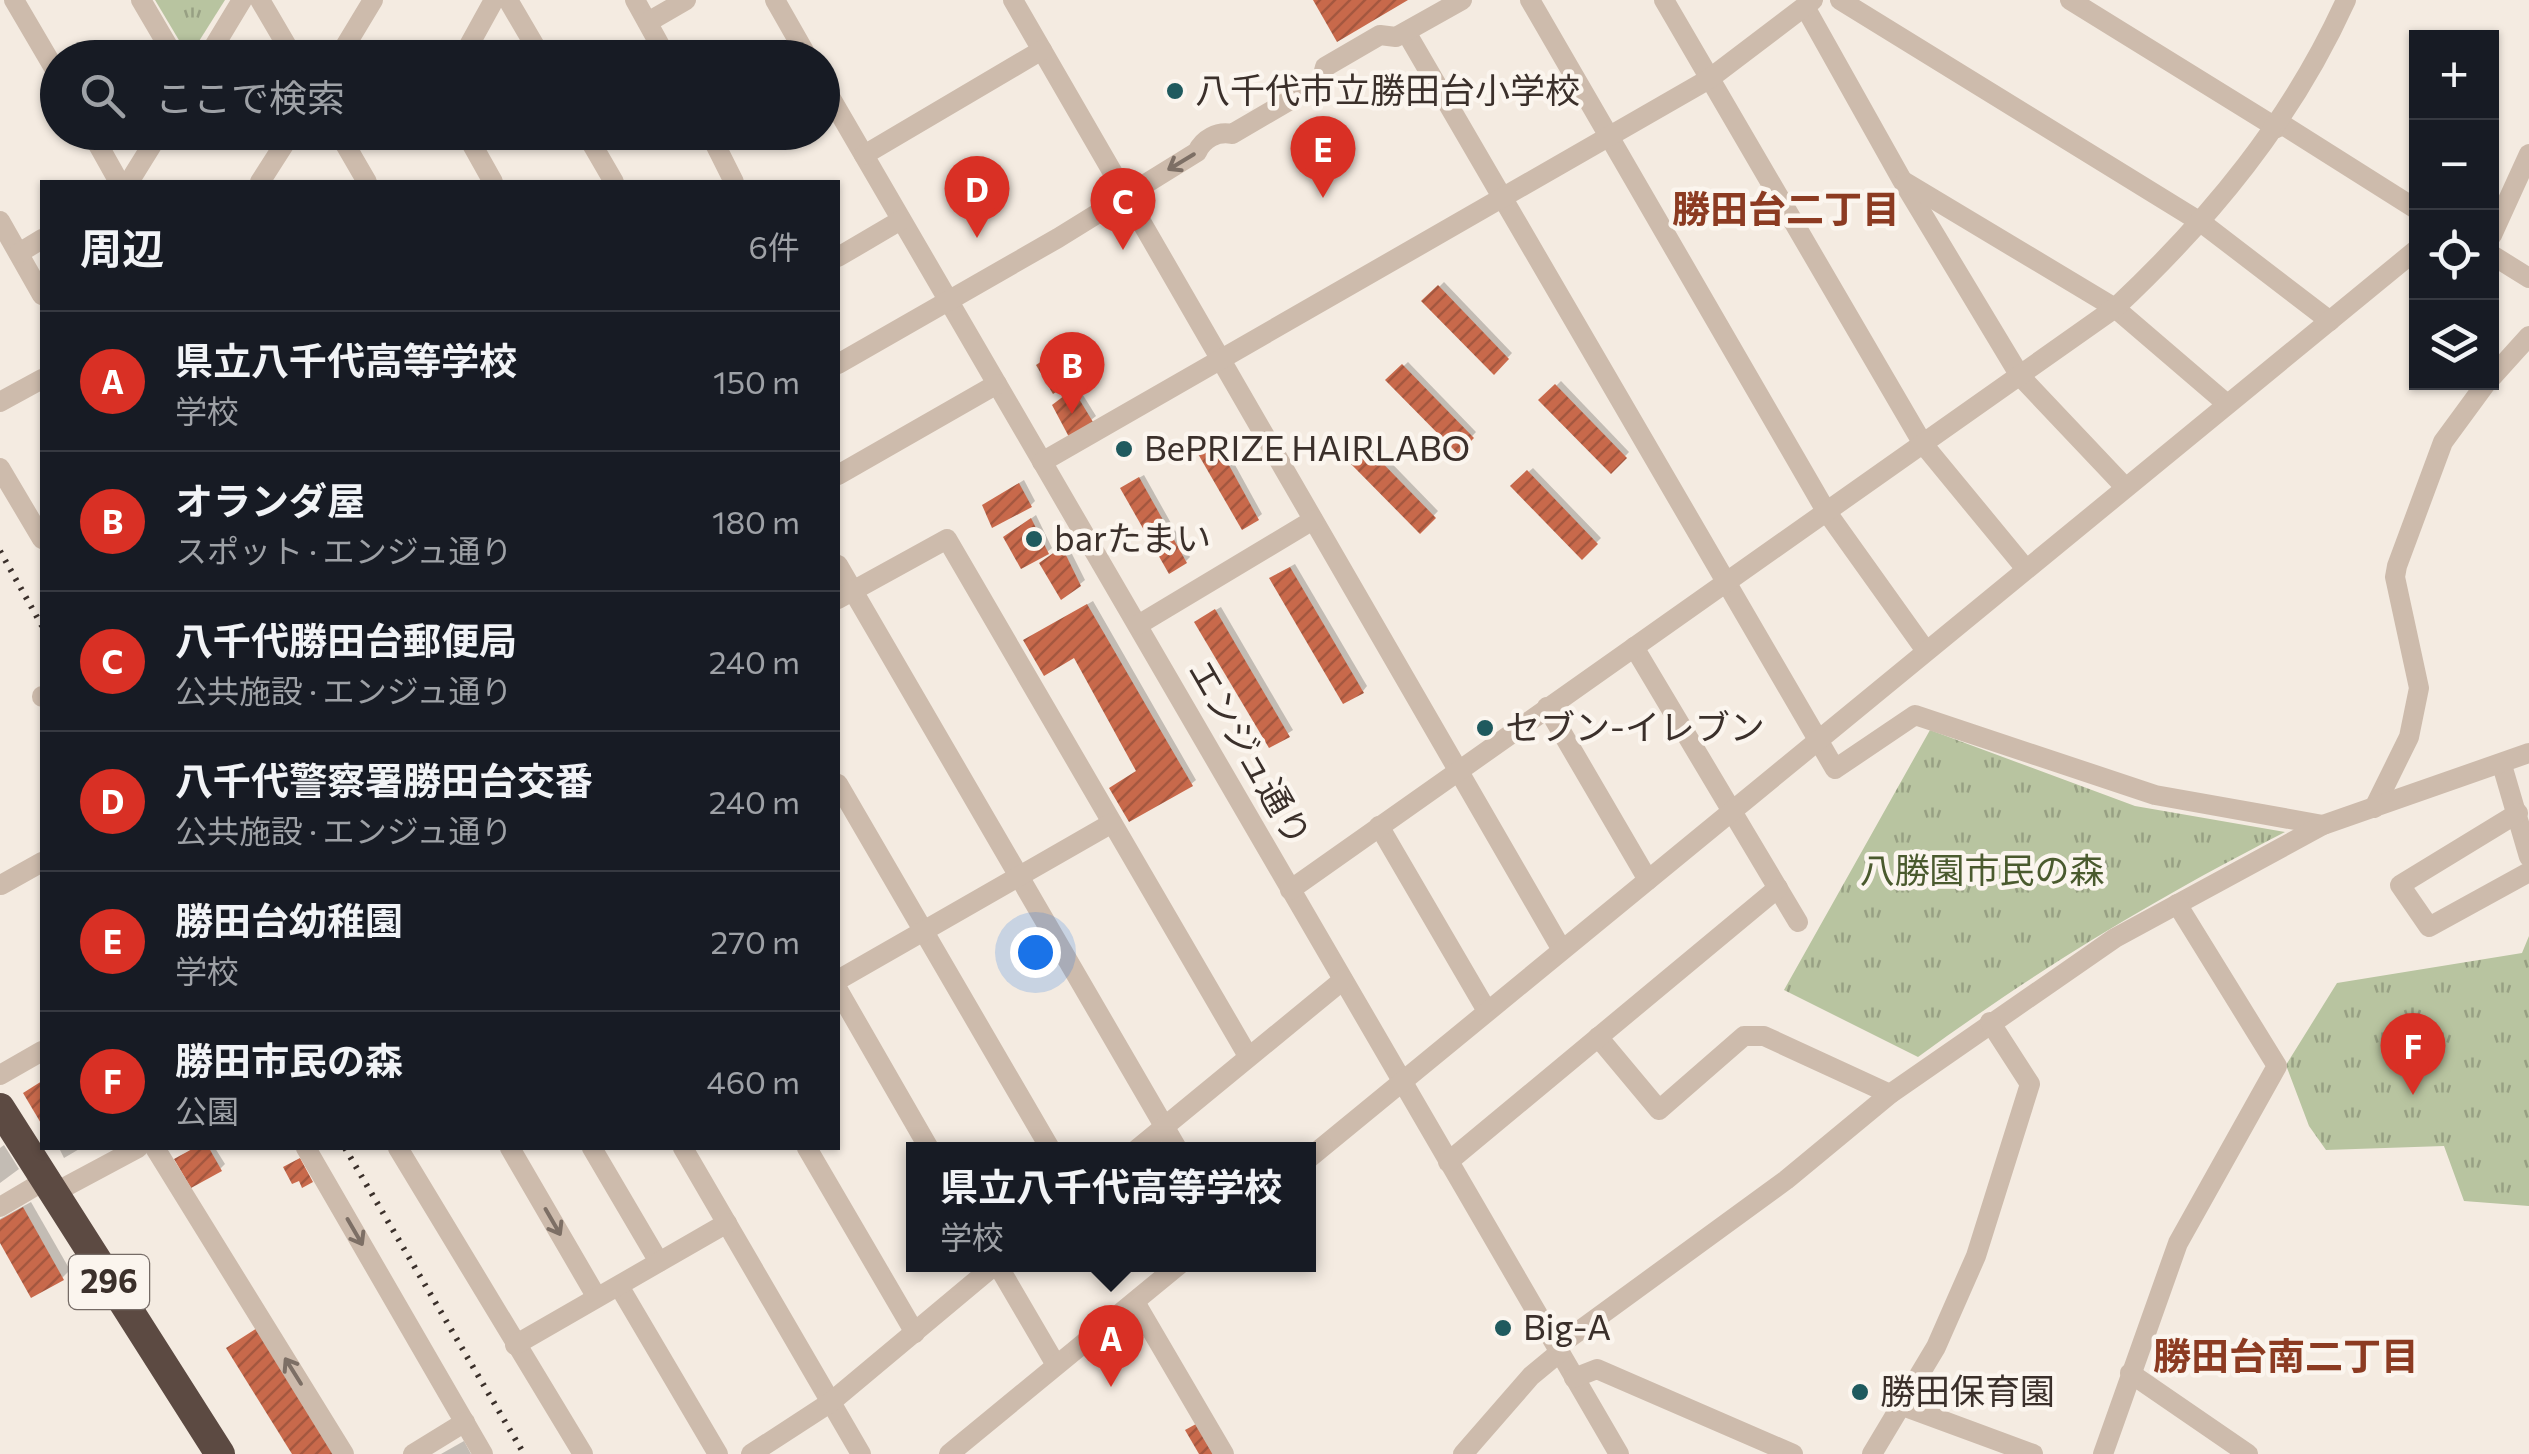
<!DOCTYPE html>
<html lang="ja">
<meta charset="utf-8">
<style>
body{margin:0;font-family:Commissioner,"Noto Sans JP",sans-serif;background:#242831;color:#f1f3f6}
.controls{position:absolute;right:30px;top:30px;display:grid;overflow:hidden;border-radius:0px;box-shadow:0 2px 8px #0004}
.controls button{width:90px;height:90px;display:grid;place-items:center;padding:0;border:0;border-bottom:2px solid #363941;background:#171b24;color:#f1f3f6;font:50px sans-serif}
.you{position:absolute;left:1035px;top:952px;width:35px;height:35px;margin:-25px;border:8px solid #fff;border-radius:50%;background:#1a73e8;box-shadow:0 0 0 15px #1a73e833}
.badge{display:grid;place-items:center;width:65px;height:65px;border-radius:50%;background:#d93025;color:#fff;font-size:32px;font-weight:700}
.pin{position:absolute;translate:-50% -82px;filter:drop-shadow(0 2px 5px #0008)}
.pin::after{content:'';position:absolute;top:52px;width:35px;height:30px;background:inherit;clip-path:polygon(0 0,100% 0,50% 100%)}
.popup{position:absolute;left:906px;top:1142px;width:410px;height:130px;box-sizing:border-box;display:grid;place-content:center;border-radius:0px;background:#171b24;filter:drop-shadow(0 2px 8px #0005);font-size:32px;white-space:nowrap;color:#9ea1a6}
.popup b{font-size:38px;color:#f1f3f6}
.popup::after{content:'';position:absolute;left:50%;top:100%;margin-left:-20px;border:20px solid transparent;border-top-color:#171b24}
.list{margin:0;padding:0;list-style:none}
h2{display:flex;justify-content:space-between;align-items:center;height:130px;margin:0;padding:0 40px;font-size:42px}
h2 small{font-size:32px;font-weight:400;color:#9ea1a6}
.list li{display:grid;grid-template-columns:65px 1fr auto;gap:30px;align-items:center;box-sizing:border-box;height:140px;padding:0 40px;border-top:2px solid #363941}
.list b{display:block;font-size:38px;white-space:nowrap}
.list p{margin:0;font-size:32px;white-space:nowrap;color:#9ea1a6}
.list em{font-size:32px;font-style:normal;color:#9ea1a6}
.icon{flex:none;width:55px;height:55px;fill:none;stroke:currentColor;stroke-width:2;stroke-linecap:round;stroke-linejoin:round}
.map{position:relative;flex:none;width:2529px;height:1454px;overflow:hidden}
.search{position:absolute;background:#171b24;box-shadow:0 2px 8px #0004;left:40px;top:40px;width:800px;height:110px;display:flex;align-items:center;gap:25px;box-sizing:border-box;padding:0 35px;border-radius:55px;color:#9ea1a6;font-size:38px}
.panel{position:absolute;background:#171b24;box-shadow:0 2px 8px #0004;left:40px;top:180px;width:800px;height:970px;border-radius:0px}
.map>svg:first-child{display:block}
.park{fill:url(#park-tufts)}
.shadow{fill:#0003}
.building{fill:url(#building-hatch)}
.lines{fill:none;stroke-linecap:round;stroke-linejoin:round}
.minor{stroke:#cdbbac;stroke-width:20}
.highway{stroke:#5c4a42;stroke-width:30}
.rail{stroke:#3b302b;stroke-width:6;stroke-dasharray:2.5 8;stroke-linecap:butt}
.oneway{stroke:#7d6f65}
.poi-dot{fill:#1f5a5e;stroke:#fbf5ee;stroke-width:4}
.labels{text-anchor:middle;stroke-width:9;stroke-linejoin:round;paint-order:stroke}
.shield{fill:#fbf5ee;stroke:#756b66;stroke-width:2.5}
.shield-label{font-size:32px;font-weight:bold;fill:#3b302b}
.poi-label{font-size:35px;fill:#3b302b;stroke:#fbf5ee;text-anchor:start}
.street-label{font-size:35px;fill:#3b302b;stroke:#fbf5ee}
.park-label{font-size:35px;fill:#4a5a2e;stroke:#fbf5ee}
.neighbourhood-label{font-size:38px;font-weight:bold;fill:#8c3b22;stroke:#fbf5ee}
</style>
<div class="map">
<svg width="2529" height="1454" viewBox="0 0 2529 1454">
<defs>
<pattern id="park-tufts" width="24" height="20" patternUnits="userSpaceOnUse" patternTransform="scale(2.5)"><rect width="24" height="20" fill="#b8c4a0"/><path d="M3 7l-1-3M5 7V3M7 7l1-3M15 17l-1-3M17 17v-4M19 17l1-3" fill="none" stroke="#97a083"/></pattern>
<pattern id="building-hatch" width="6" height="6" patternUnits="userSpaceOnUse" patternTransform="scale(2.5)"><rect width="6" height="6" fill="#c8694b"/><path d="M-1 1l2-2M0 6l6-6M5 7l2-2" fill="none" stroke="#a4573f"/></pattern>
</defs>
<rect width="100%" height="100%" fill="#f4ebe1"/>
<g class="park">
<polygon points="155,0 225,0 189,57"/>
<path d="M 1930,730 L 2135,806 L 2285,832 C 2151,901 2040,968 1918,1057 L 1784,990 Z"/>
<polygon points="2529,936 2529,1206 2464,1201 2444,1146 2326,1150 2309,1126 2286,1065 2337,983 2522,953"/>
</g>
<g class="shadow">
<polygon points="1444,282 1512,353 1494,372 1424,302"/>
<polygon points="1082,336 1098,359 1093,364 1044,361"/>
<polygon points="1408,362 1476,432 1458,451 1388,381"/>
<polygon points="1561,381 1629,452 1611,471 1542,400"/>
<polygon points="1078,387 1096,416 1091,420 1060,400"/>
<polygon points="1218,434 1262,514 1257,518 1197,447"/>
<polygon points="1370,441 1438,511 1420,530 1351,460"/>
<polygon points="1533,468 1601,538 1582,557 1513,486"/>
<polygon points="1144,475 1190,557 1186,561 1128,484"/>
<polygon points="1024,480 1035,501 1031,505 990,501"/>
<polygon points="1036,515 1052,548 1047,552 1011,533"/>
<polygon points="1067,544 1085,580 1080,584 1047,558"/>
<polygon points="1295,564 1367,686 1363,691 1277,574"/>
<polygon points="1093,601 1196,780 1191,784 1139,770 1075,654 1026,640"/>
<polygon points="1221,607 1293,730 1270,745 1202,618"/>
<polygon points="4,1145 19,1169 0,1183 0,1148"/>
<polygon points="59,1148 81,1148 64,1158"/>
<polygon points="195,1148 215,1148 225,1164 220,1169 182,1155"/>
<polygon points="31,1202 70,1270 62,1278 0,1241 0,1219"/>
<polygon points="464,1441 471,1454 441,1454"/>
</g>
<g class="building">
<polygon points="1313,0 1408,0 1337,42"/>
<polygon points="1438,285 1509,359 1494,375 1421,301"/>
<polygon points="1077,338 1095,366 1053,394 1036,365"/>
<polygon points="1402,364 1474,438 1458,454 1385,380"/>
<polygon points="1555,384 1627,458 1611,474 1538,400"/>
<polygon points="1073,389 1093,422 1069,437 1052,405"/>
<polygon points="1213,436 1259,520 1242,530 1194,447"/>
<polygon points="1364,444 1436,518 1420,534 1347,460"/>
<polygon points="1527,470 1598,544 1582,560 1510,486"/>
<polygon points="1139,477 1187,563 1169,574 1120,488"/>
<polygon points="1019,483 1032,507 992,528 982,505"/>
<polygon points="1031,518 1049,554 1021,569 1003,537"/>
<polygon points="1062,547 1081,586 1061,600 1039,563"/>
<polygon points="1290,567 1364,693 1343,704 1269,578"/>
<polygon points="1087,604 1193,786 1129,822 1109,788 1136,771 1074,658 1044,676 1023,640"/>
<polygon points="1215,609 1290,737 1269,748 1194,622"/>
<polygon points="42,1081 42,1125 23,1093"/>
<polygon points="194,1148 209,1148 222,1171 191,1188 174,1159"/>
<polygon points="300,1158 313,1182 302,1188 299,1181 292,1184 283,1167"/>
<polygon points="23,1207 64,1280 31,1298 0,1243 0,1220"/>
<polygon points="257,1328 335,1454 292,1454 226,1348"/>
<polygon points="1196,1424 1213,1454 1199,1454 1185,1430"/>
</g>
<g class="lines">
<g class="minor">
<polyline points="14,0 58,75"/>
<polyline points="141,0 175,58"/>
<polyline points="260,0 294,58"/>
<polyline points="508,0 542,58"/>
<polyline points="635,0 667,58"/>
<polyline points="775,0 808,58"/>
<polyline points="1013,0 1562,950"/>
<polyline points="1530,0 1826,511 1926,651"/>
<polyline points="1664,0 1923,444 2026,569"/>
<polyline points="1840,0 2202,223 2330,321"/>
<polyline points="2070,0 2277,128"/>
<polyline points="1805,7 1902,180 2020,376 2125,487"/>
<polyline points="648,22 686,0"/>
<polyline points="1406,32 1835,769 1915,715 2155,795 2323,825"/>
<polyline points="207,58 242,0"/>
<polyline points="338,58 373,0"/>
<polyline points="462,58 494,0"/>
<polyline points="822,83 1619,1454"/>
<polyline points="2280,123 2416,209"/>
<polyline points="91,132 119,182"/>
<polyline points="338,132 367,182"/>
<polyline points="465,132 493,182"/>
<polyline points="585,132 614,182"/>
<polyline points="709,132 734,182"/>
<polyline points="864,155 1042,50"/>
<polyline points="129,182 160,132"/>
<polyline points="260,182 292,132"/>
<polyline points="1905,182 2115,308 2227,404"/>
<polyline points="0,221 42,295"/>
<polyline points="2492,235 2529,154"/>
<polyline points="19,253 42,239"/>
<polyline points="2492,255 2529,278"/>
<polyline points="838,257 901,220"/>
<path d="M 838,364 L 1058,238 L 1197,152 C 1203,139 1217,131 1232,134 L 1321,82 L 1325,67 L 1380,35 L 1396,37 L 1462,0"/>
<polyline points="2492,377 2529,336"/>
<polyline points="0,402 42,379"/>
<polyline points="1042,462 1709,79 1813,0"/>
<polyline points="0,468 42,539"/>
<polyline points="838,475 997,384"/>
<polyline points="838,565 1178,1150"/>
<polyline points="838,599 947,539 1248,1056"/>
<polyline points="1138,625 1313,520"/>
<polyline points="1634,647 1798,922"/>
<polyline points="42,696 42,697"/>
<polyline points="1547,707 1648,880"/>
<polyline points="2502,765 2529,857"/>
<polyline points="838,784 1051,1150"/>
<polyline points="2374,808 2409,737 2419,688 2395,577 2397,566 2443,442 2487,382"/>
<polyline points="2518,813 2400,885 2429,927 2529,872"/>
<polyline points="1379,826 1487,1011"/>
<polyline points="1,885 42,862"/>
<path d="M 1290,890 L 2115,308 C 2211,218 2291,121 2346,0"/>
<polyline points="838,980 1112,823"/>
<polyline points="838,990 930,1150"/>
<polyline points="1598,1037 1659,1110 1744,1036 1764,1036 1890,1094"/>
<polyline points="0,1075 42,1051"/>
<polyline points="155,1148 344,1454"/>
<polyline points="306,1148 483,1454"/>
<polyline points="398,1148 583,1454"/>
<polyline points="510,1148 596,1296"/>
<polyline points="592,1148 659,1262"/>
<polyline points="683,1148 861,1454"/>
<polyline points="807,1148 915,1333"/>
<polyline points="1136,1150 1343,980"/>
<polyline points="1308,1159 2416,250"/>
<polyline points="1448,1162 1778,888"/>
<polyline points="52,1194 138,1148"/>
<polyline points="0,1207 44,1181"/>
<polyline points="997,1264 1056,1365"/>
<polyline points="619,1286 718,1454"/>
<polyline points="1135,1302 1224,1454"/>
<polyline points="515,1345 727,1223"/>
<polyline points="1557,1347 1786,1180 1890,1094 2115,938 2323,825 2529,753"/>
<polyline points="2130,1373 2248,1454"/>
<polyline points="1574,1378 1597,1369 1793,1454"/>
<polyline points="1903,1406 2033,1454"/>
<polyline points="413,1454 465,1422"/>
<polyline points="751,1454 831,1402 996,1264"/>
<polyline points="949,1454 1180,1264"/>
<polyline points="1463,1454 1531,1376 1560,1352"/>
<polyline points="1872,1454 1936,1347 1976,1256 2030,1084 1990,1022"/>
<polyline points="2103,1454 2178,1243 2277,1066 2177,904"/>
</g>
<polyline class="highway" points="0,1108 220,1454"/>
<g class="rail">
<polyline points="0,551 42,626"/>
<polyline points="345,1148 524,1454"/>
</g>
</g>
<defs><path id="oneway-shaft" d="M-6 0H5M1.5-3L5.5 0L1.5 3" fill="none" stroke-width="1.6" stroke-linecap="round" stroke-linejoin="round" transform="scale(2.5)"/></defs>
<g class="oneway">
<use href="#oneway-shaft" transform="translate(1181 162) rotate(149)"/>
<use href="#oneway-shaft" transform="translate(553 1222) rotate(60)"/>
<use href="#oneway-shaft" transform="translate(355 1232) rotate(60)"/>
<use href="#oneway-shaft" transform="translate(293 1371) rotate(-122)"/>
</g>
<g class="poi-dot">
<circle cx="1175" cy="91" r="10"/>
<circle cx="1124" cy="449" r="10"/>
<circle cx="1034" cy="539" r="10"/>
<circle cx="1485" cy="728" r="10"/>
<circle cx="1503" cy="1328" r="10"/>
<circle cx="1860" cy="1392" r="10"/>
</g>
<g class="labels">
<rect class="shield" x="69" y="1255" width="80" height="54" rx="8"/>
<g class="shield-label">
<text x="109" y="1293">296</text>
</g>
<g class="poi-label">
<text x="1195" y="103">八千代市立勝田台小学校</text>
<text x="1144" y="461">BePRIZE HAIRLABO</text>
<text x="1054" y="551">barたまい</text>
<text x="1505" y="740">セブン-イレブン</text>
<text x="1523" y="1340">Big-A</text>
<text x="1880" y="1404">勝田保育園</text>
</g>
<g class="street-label">
<text transform="translate(1249 753) rotate(60)" y="12">エンジュ通り</text>
</g>
<g class="park-label">
<text x="1982" y="883">八勝園市民の森</text>
</g>
<g class="neighbourhood-label">
<text x="1786" y="223">勝田台二丁目</text>
<text x="2286" y="1370">勝田台南二丁目</text>
</g>
</g>
</svg>
<div class="controls">
<button>+</button>
<button>−</button>
<button><svg class="icon" aria-label="locate" viewBox="0 0 24 24"><circle cx="12" cy="12" r="6"/><path d="M12 2v4M12 18v4M2 12h4M18 12h4"/></svg></button>
<button><svg class="icon" aria-label="layers" viewBox="0 0 24 24"><path d="M12 4l9 5-9 5-9-5zM3 14l9 5 9-5"/></svg></button>
</div>
<div class="you"></div>
<div class="pin badge" style="left:1111px;top:1387px">A</div>
<div class="popup"><b>県立八千代高等学校</b>学校</div>
<div class="pin badge" style="left:1072px;top:414px">B</div>
<div class="pin badge" style="left:1123px;top:250px">C</div>
<div class="pin badge" style="left:977px;top:238px">D</div>
<div class="pin badge" style="left:1323px;top:198px">E</div>
<div class="pin badge" style="left:2413px;top:1095px">F</div>
<div class="search"><svg class="icon" aria-label="search" viewBox="0 0 24 24"><circle cx="10" cy="10" r="6"/><path d="M15 15l6 6"/></svg>ここで検索</div>
<section class="panel">
<h2>周辺<small>6件</small></h2>
<ul class="list">
<li><span class="badge">A</span><div><b>県立八千代高等学校</b><p>学校</p></div><em>150 m</em></li>
<li><span class="badge">B</span><div><b>オランダ屋</b><p>スポット · エンジュ通り</p></div><em>180 m</em></li>
<li><span class="badge">C</span><div><b>八千代勝田台郵便局</b><p>公共施設 · エンジュ通り</p></div><em>240 m</em></li>
<li><span class="badge">D</span><div><b>八千代警察署勝田台交番</b><p>公共施設 · エンジュ通り</p></div><em>240 m</em></li>
<li><span class="badge">E</span><div><b>勝田台幼稚園</b><p>学校</p></div><em>270 m</em></li>
<li><span class="badge">F</span><div><b>勝田市民の森</b><p>公園</p></div><em>460 m</em></li>
</ul>
</section>
</div>
